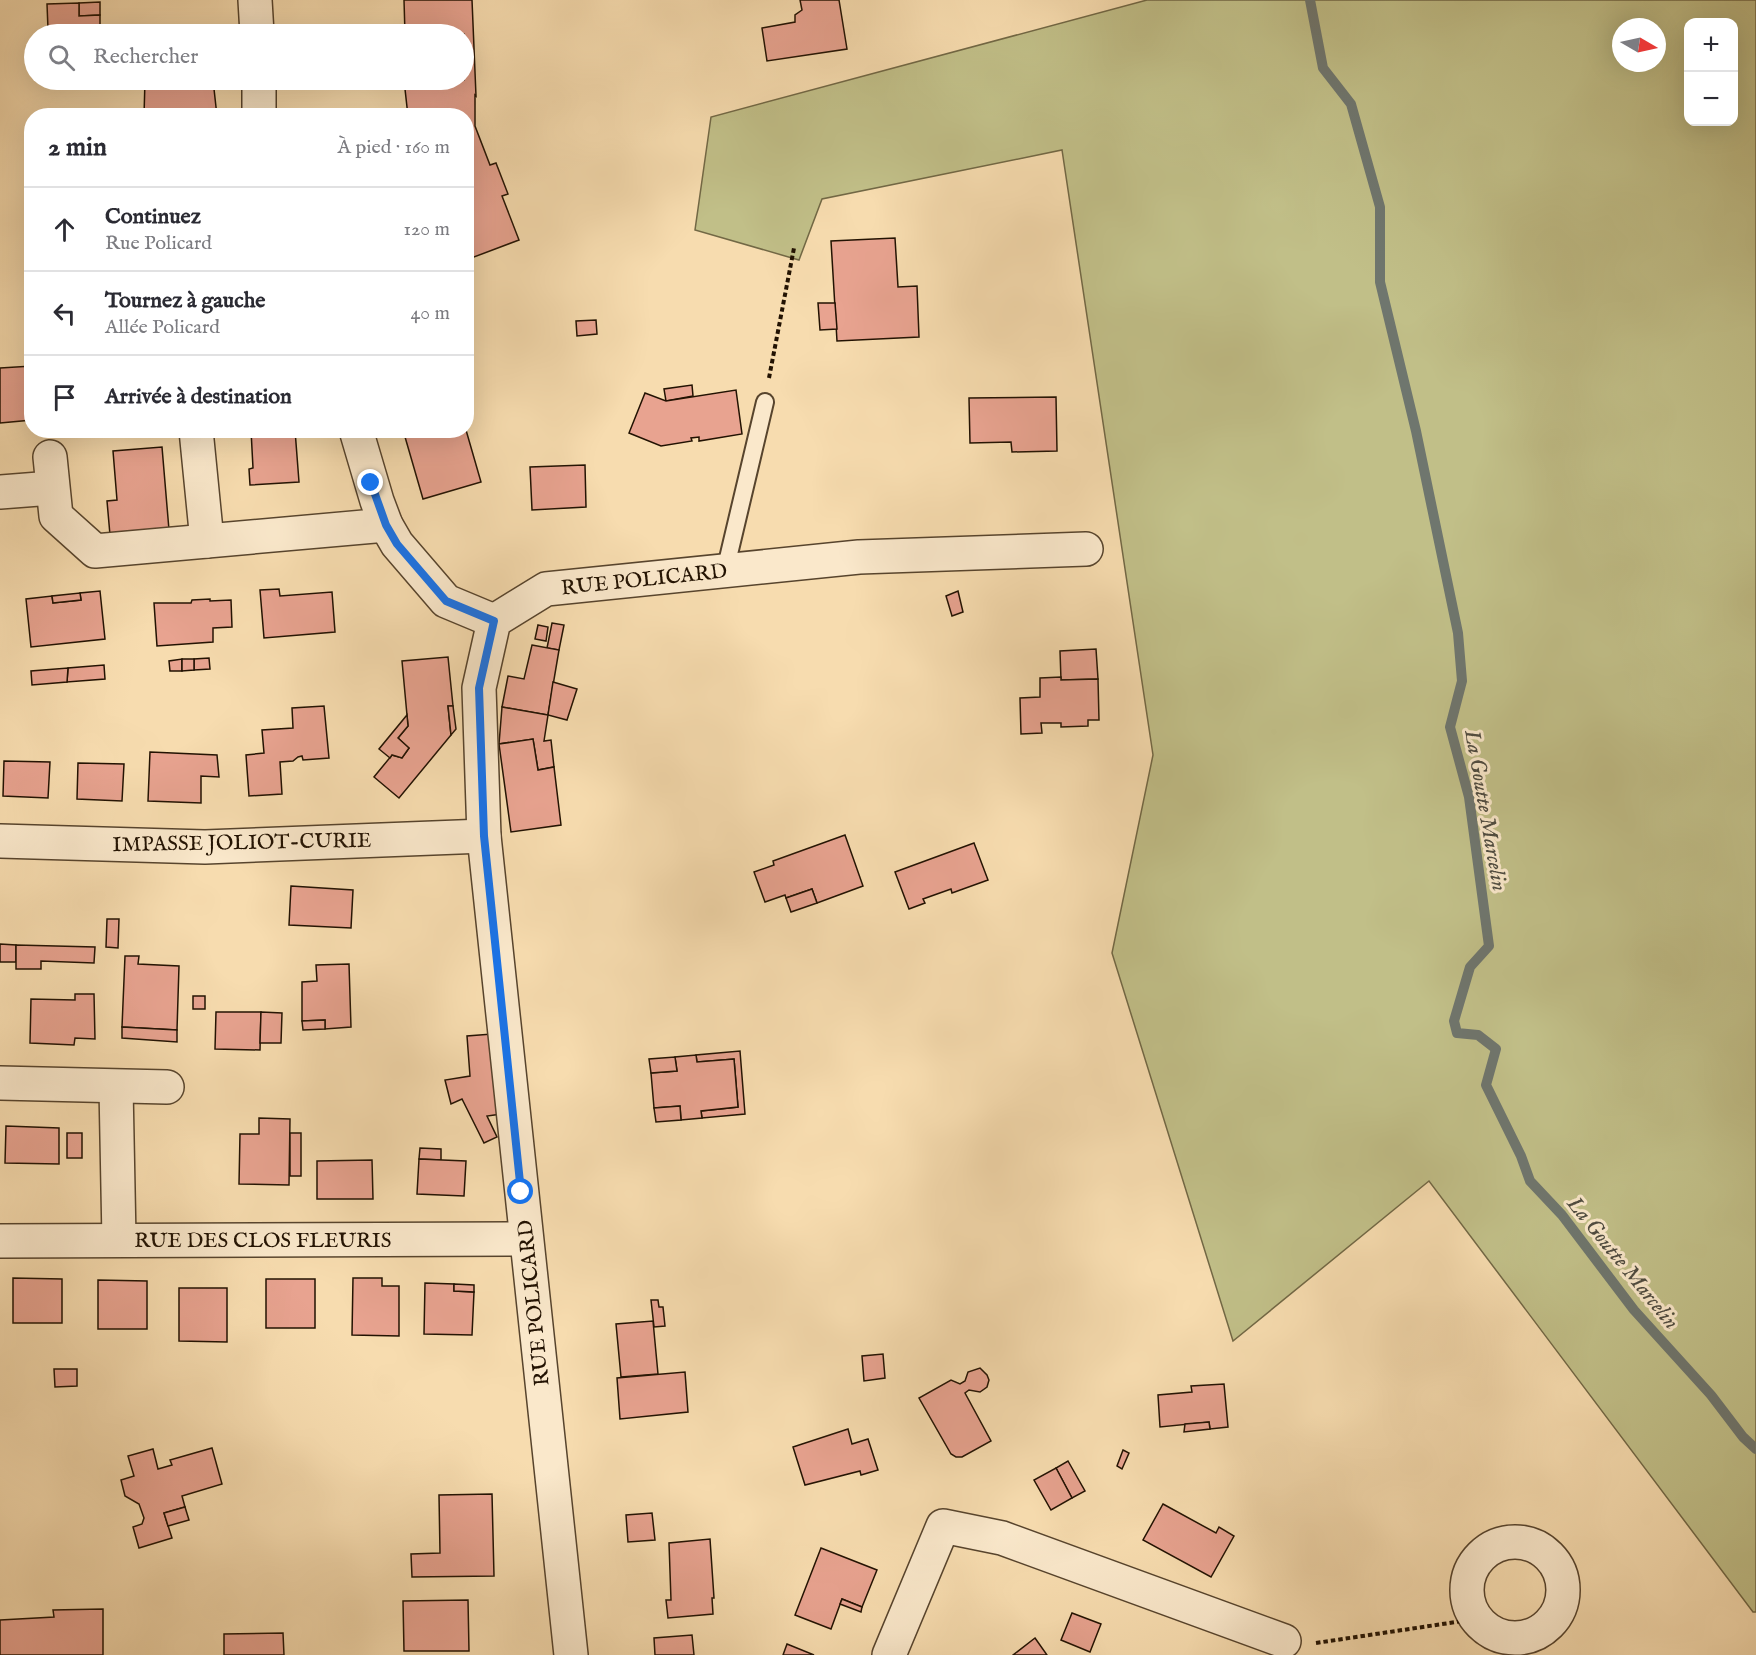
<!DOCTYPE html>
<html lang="fr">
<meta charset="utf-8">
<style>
body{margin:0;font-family:"IM FELL English",serif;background:#f2f2f3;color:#2b2b33}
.controls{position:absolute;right:18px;top:18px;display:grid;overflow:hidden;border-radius:12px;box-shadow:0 6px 24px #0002}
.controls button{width:54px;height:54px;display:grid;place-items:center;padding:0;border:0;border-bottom:2px solid #e1e1e2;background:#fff;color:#2b2b33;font:30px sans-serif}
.compass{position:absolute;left:1612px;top:18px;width:54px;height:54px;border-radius:50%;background:#fff;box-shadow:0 6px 24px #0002;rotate:99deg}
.stop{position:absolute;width:18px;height:18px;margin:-14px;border:4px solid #1a73e8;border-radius:50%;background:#fff}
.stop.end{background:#1a73e8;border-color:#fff;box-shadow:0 2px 6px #0008}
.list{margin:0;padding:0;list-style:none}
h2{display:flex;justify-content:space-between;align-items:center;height:78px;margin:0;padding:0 24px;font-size:26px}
h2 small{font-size:20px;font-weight:400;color:#7c7c81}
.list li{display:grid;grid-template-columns:39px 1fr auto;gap:18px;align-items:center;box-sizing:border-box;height:84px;padding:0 24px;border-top:2px solid #e1e1e2}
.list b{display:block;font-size:22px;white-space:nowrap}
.list p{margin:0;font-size:20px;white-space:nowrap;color:#7c7c81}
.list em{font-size:20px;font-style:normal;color:#7c7c81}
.icon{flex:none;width:33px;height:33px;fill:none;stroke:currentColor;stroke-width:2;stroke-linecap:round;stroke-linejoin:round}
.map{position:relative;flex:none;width:1756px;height:1655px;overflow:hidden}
.search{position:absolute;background:#fff;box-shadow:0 6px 24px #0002;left:24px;top:24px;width:450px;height:66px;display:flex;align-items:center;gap:15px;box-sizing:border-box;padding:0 21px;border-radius:33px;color:#7c7c81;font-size:22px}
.panel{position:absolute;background:#fff;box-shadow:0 6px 24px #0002;left:24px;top:108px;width:450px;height:330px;border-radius:24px}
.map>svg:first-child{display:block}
.green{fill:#c1bf88;stroke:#726845;stroke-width:1.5;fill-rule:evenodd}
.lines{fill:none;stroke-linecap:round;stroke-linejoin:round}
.stream{stroke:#6f766e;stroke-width:10}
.building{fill:#e8a390;stroke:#221202;stroke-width:1.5}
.service-casing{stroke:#57442d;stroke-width:20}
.minor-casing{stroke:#57442d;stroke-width:36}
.path{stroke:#221202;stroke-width:4;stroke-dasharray:4.5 3;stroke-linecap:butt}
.service{stroke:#fae8cb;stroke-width:16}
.minor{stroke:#fae8cb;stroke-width:33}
.route{stroke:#1a73e8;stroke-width:8}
.labels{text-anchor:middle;stroke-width:6;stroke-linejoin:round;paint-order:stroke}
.street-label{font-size:21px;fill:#221202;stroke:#fae8cb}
.water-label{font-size:22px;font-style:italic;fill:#4f4c41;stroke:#fae8cb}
</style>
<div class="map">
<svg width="1756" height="1655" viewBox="0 0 1756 1655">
<rect width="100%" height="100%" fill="#f7dcaf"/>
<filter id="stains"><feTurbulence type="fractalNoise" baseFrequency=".00333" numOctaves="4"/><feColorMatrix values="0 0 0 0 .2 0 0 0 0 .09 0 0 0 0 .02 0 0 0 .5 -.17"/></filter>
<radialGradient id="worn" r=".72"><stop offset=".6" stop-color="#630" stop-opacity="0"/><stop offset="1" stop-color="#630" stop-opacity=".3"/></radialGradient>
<path class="green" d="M 1147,0 L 1756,0 L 1756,1612 L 1753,1612 L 1429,1181 L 1233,1341 L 1112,953 L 1153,755 L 1062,150 L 822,199 L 799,260 L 695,230 L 711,117 ZM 1688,22 L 1734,22 L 1734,122 L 1688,122 ZM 1621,27 L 1657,27 L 1657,63 L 1621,63 Z"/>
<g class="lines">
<polyline class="stream" points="1310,0 1323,68 1351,104 1380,207 1380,282 1416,431 1458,633 1462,681 1450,727 1469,797 1489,946 1470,967 1454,1021 1457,1033 1478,1035 1496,1049 1486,1085 1521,1156 1530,1181 1562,1215 1634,1310 1711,1395 1743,1437 1756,1449"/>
</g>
<g class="building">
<polygon points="404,0 472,0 476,96 475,95 475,126 490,165 496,163 508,194 502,196 519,240 466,260 466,116 408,116 404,80 464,80 464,34 405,34"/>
<polygon points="800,0 839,0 847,49 767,61 762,28 795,22 795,15 802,10"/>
<polygon points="100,2 100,15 79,16 79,3"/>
<polygon points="79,3 79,16 100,15 100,27 48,29 47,4"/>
<polygon points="210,28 211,34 143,34 143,31 177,29 177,31"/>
<polygon points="145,80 213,80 217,116 144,116"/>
<polygon points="895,238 898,287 917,286 919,337 837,341 831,241"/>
<polygon points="818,303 835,303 837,329 820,330"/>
<polygon points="596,320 597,334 577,336 576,321"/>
<polygon points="32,366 32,420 0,423 0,368"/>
<polygon points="692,385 693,396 666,401 664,389"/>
<polygon points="736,390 742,434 699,441 699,437 691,438 692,441 661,446 629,433 645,393 666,401"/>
<polygon points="1056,397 1057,451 1012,452 1011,442 970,443 969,398"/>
<polygon points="251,430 295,430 299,482 250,485 249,469 253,468"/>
<polygon points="403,430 466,430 481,482 423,499"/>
<polygon points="162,447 169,530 110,535 107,501 117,500 113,451"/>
<polygon points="585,465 586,507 532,510 530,467"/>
<polygon points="279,589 280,596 332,592 335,632 264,638 260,590"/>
<polygon points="100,591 105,639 31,647 26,599 52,596 53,603 81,600 80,593"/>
<polygon points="958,591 963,612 952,616 946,596"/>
<polygon points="80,593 81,600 53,603 52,596"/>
<polygon points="210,599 210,601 231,600 232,627 213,628 213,642 157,646 154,603 191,603 192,600"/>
<polygon points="552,623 564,625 559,650 547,648"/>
<polygon points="538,625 548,627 546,641 535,639"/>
<polygon points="532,645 559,650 548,715 502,707 508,676 524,679"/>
<polygon points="1096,649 1098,679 1061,680 1060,651"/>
<polygon points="448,657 453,706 448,706 451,735 399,798 374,777 392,755 402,758 409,748 398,738 408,726 402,661"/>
<polygon points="209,658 210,669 194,670 194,659"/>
<polygon points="182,659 182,671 170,671 169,661"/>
<polygon points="182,659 194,659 194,670 182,671"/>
<polygon points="104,665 105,679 67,682 68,668"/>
<polygon points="68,668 67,682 32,685 31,671"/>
<polygon points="1061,677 1061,680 1098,679 1099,720 1088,720 1088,726 1061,727 1061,723 1041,723 1042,733 1021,734 1020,698 1040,697 1040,678"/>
<polygon points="553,682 577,689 567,720 548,715"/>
<polygon points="324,706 329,758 303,760 302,756 298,757 293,761 280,762 282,794 249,796 246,755 264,753 262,730 293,728 292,708"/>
<polygon points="448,706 453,706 456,729 451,735"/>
<polygon points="502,707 548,715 544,741 551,740 554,767 538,770 533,739 499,744"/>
<polygon points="407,715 408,726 398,738 409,748 402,758 392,755 390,758 379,749"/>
<polygon points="533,739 538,770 554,767 561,825 511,832 499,744"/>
<polygon points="150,752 217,755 219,777 201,776 201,803 148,801"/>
<polygon points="4,761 50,762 48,798 3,796"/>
<polygon points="78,763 124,764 122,801 77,799"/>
<polygon points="845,835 863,886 817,903 812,889 786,898 785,895 765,902 754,872 774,865 773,861"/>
<polygon points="974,843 988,880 952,893 951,889 923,899 925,903 909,909 895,872"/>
<polygon points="291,886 353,890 351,928 289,925"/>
<polygon points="812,889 817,903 791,912 786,898"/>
<polygon points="107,919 119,919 118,948 106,947"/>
<polygon points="0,944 16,945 16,962 0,962"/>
<polygon points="16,945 95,947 94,963 41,961 41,969 16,969"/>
<polygon points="125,956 139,956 138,964 179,966 177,1030 122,1027"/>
<polygon points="349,964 351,1027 325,1029 325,1020 302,1021 302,982 317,981 316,965"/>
<polygon points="75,994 94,994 95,1039 75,1038 74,1045 30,1043 31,999 75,1000"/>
<rect x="193" y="996" width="12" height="13"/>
<polygon points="216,1012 261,1012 260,1050 215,1049"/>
<polygon points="261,1012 282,1013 281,1043 260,1043"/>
<polygon points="325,1020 325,1029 303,1030 302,1021"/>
<polygon points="122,1027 177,1030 177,1042 122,1038"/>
<polygon points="492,1034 501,1114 487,1116 497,1137 484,1143 462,1099 451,1104 445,1080 470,1076 467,1036"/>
<polygon points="740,1051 745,1114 702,1118 701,1111 738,1107 734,1059 697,1062 696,1055"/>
<polygon points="696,1055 697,1062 734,1059 738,1107 701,1111 702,1118 681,1120 680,1106 654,1108 651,1073 677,1071 675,1057"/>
<polygon points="675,1057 677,1071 651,1073 649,1059"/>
<polygon points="680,1106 681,1120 656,1122 654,1108"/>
<polygon points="259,1118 290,1119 289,1185 239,1184 240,1134 259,1134"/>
<polygon points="6,1126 59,1128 59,1164 5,1163"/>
<rect x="67" y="1133" width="15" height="25"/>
<rect x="290" y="1133" width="11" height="43"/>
<polygon points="420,1148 441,1149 441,1160 419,1159"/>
<polygon points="419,1159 466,1161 464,1196 417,1194"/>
<polygon points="372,1160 373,1199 317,1199 317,1161"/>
<polygon points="13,1278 62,1279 62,1323 13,1323"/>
<polygon points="353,1278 382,1278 382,1286 399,1286 399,1336 352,1335"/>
<rect x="266" y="1279" width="49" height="49"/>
<polygon points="98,1280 147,1281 147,1329 98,1329"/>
<polygon points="425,1283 454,1284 454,1291 474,1292 472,1335 424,1334"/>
<polygon points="454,1284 474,1285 474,1292 454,1291"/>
<polygon points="179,1288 227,1288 227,1342 179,1341"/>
<polygon points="651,1300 658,1300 659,1307 663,1307 665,1326 654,1327"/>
<polygon points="653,1321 658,1374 621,1377 616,1324"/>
<polygon points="883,1354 885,1378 864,1381 862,1356"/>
<polygon points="980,1368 987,1375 989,1380 987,1387 980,1392 969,1390 965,1393 991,1441 962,1457 956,1457 951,1454 919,1398 951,1380 960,1384 965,1381 968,1372"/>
<polygon points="54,1369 77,1369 77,1386 55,1387"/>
<polygon points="685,1372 688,1412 620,1419 617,1378"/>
<polygon points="1224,1384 1228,1427 1210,1429 1209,1422 1160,1427 1158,1395 1192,1392 1191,1386"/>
<polygon points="1209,1422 1210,1429 1184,1432 1185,1424"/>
<polygon points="848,1429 852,1444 868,1439 878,1470 861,1475 860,1471 805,1485 793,1447"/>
<polygon points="212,1448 222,1484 182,1496 185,1507 164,1513 172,1538 139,1548 133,1527 142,1524 144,1518 139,1504 125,1496 121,1480 134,1476 128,1456 153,1449 158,1469 172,1465 170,1460"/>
<polygon points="1123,1450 1129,1453 1122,1469 1117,1466"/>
<polygon points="1068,1461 1085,1491 1072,1498 1056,1468"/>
<polygon points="1056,1468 1072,1498 1051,1510 1034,1480"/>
<polygon points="492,1494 494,1576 412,1577 411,1554 440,1553 439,1495"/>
<polygon points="1163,1504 1216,1533 1219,1527 1234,1536 1211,1577 1143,1540"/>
<polygon points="185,1507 189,1520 168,1526 164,1513"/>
<polygon points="652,1513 655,1540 628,1542 626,1515"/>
<polygon points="710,1539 714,1598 712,1598 713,1614 668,1618 666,1600 671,1600 669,1543"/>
<polygon points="821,1548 877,1570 862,1607 842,1599 831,1629 795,1615"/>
<polygon points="842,1599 862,1607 861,1612 840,1604"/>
<polygon points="468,1600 469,1651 404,1651 403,1601"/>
<polygon points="103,1609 103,1655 0,1655 0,1620 54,1617 53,1610"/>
<polygon points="1072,1613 1101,1624 1090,1652 1061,1640"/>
<polygon points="283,1633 284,1655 224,1655 224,1634"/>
<polygon points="692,1635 694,1655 655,1655 654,1638"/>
<polygon points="1035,1638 1047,1655 1013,1655"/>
<polygon points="787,1644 814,1655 783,1655"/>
</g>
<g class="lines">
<g class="service-casing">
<polyline id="service" points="725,571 765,402"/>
</g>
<g class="minor-casing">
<g id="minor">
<polyline points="255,0 257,34"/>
<polyline points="259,80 259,116"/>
<polyline points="196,430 207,541"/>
<polyline points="356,430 377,501 386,525 397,544 446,601 494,621"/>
<polyline points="50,457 56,516 95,551 386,525"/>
<polyline points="0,492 52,488"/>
<polyline points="0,841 205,847 484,836"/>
<polyline points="0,1083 167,1087"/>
<polyline points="116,1087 119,1240"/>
<polyline points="0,1241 526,1239"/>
<circle cx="1515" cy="1590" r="48"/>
<polyline points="571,1655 484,836 479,688 494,621 546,589 859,557 1086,549"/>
<polyline points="889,1655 943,1526 1002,1538 1284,1641"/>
</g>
</g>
<g class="path">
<polyline points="769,378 794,248"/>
<polyline points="1316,1643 1476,1619"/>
</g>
<use href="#service" class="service"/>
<use href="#minor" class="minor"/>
</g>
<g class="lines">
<polyline class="route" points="371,483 386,525 397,544 446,601 494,621 479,688 484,836 521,1192"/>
</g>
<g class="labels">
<g class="street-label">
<text transform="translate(644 579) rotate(-6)" y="7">RUE POLICARD</text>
<text transform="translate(242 842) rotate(-1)" y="7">IMPASSE JOLIOT-CURIE</text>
<text x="263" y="1247">RUE DES CLOS FLEURIS</text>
<text transform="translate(533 1303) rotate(-96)" y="7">RUE POLICARD</text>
</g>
<g class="water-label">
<text transform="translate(1487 810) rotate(80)" y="8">La Goutte Marcelin</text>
<text transform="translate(1624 1262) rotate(51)" y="8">La Goutte Marcelin</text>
</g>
</g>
<rect width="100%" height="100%" filter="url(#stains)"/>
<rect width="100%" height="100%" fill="url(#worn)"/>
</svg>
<div class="controls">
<button>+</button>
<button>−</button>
</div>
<svg class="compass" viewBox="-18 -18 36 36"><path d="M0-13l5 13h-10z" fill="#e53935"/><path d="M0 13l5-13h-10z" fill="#7c7c81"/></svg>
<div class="stop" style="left:521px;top:1192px"></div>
<div class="stop end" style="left:371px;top:483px"></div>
<div class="search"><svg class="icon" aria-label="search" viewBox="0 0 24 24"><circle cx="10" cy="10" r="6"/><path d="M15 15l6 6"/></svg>Rechercher</div>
<section class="panel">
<h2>2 min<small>À pied · 160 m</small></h2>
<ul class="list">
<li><svg class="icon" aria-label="ahead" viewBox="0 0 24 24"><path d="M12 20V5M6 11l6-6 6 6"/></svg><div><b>Continuez</b><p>Rue Policard</p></div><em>120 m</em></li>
<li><svg class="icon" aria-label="left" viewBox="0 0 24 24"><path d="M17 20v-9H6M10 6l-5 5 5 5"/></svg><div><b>Tournez à gauche</b><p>Allée Policard</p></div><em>40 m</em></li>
<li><svg class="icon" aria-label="arrive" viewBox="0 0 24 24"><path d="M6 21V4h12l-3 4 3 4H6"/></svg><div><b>Arrivée à destination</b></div></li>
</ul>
</section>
</div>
